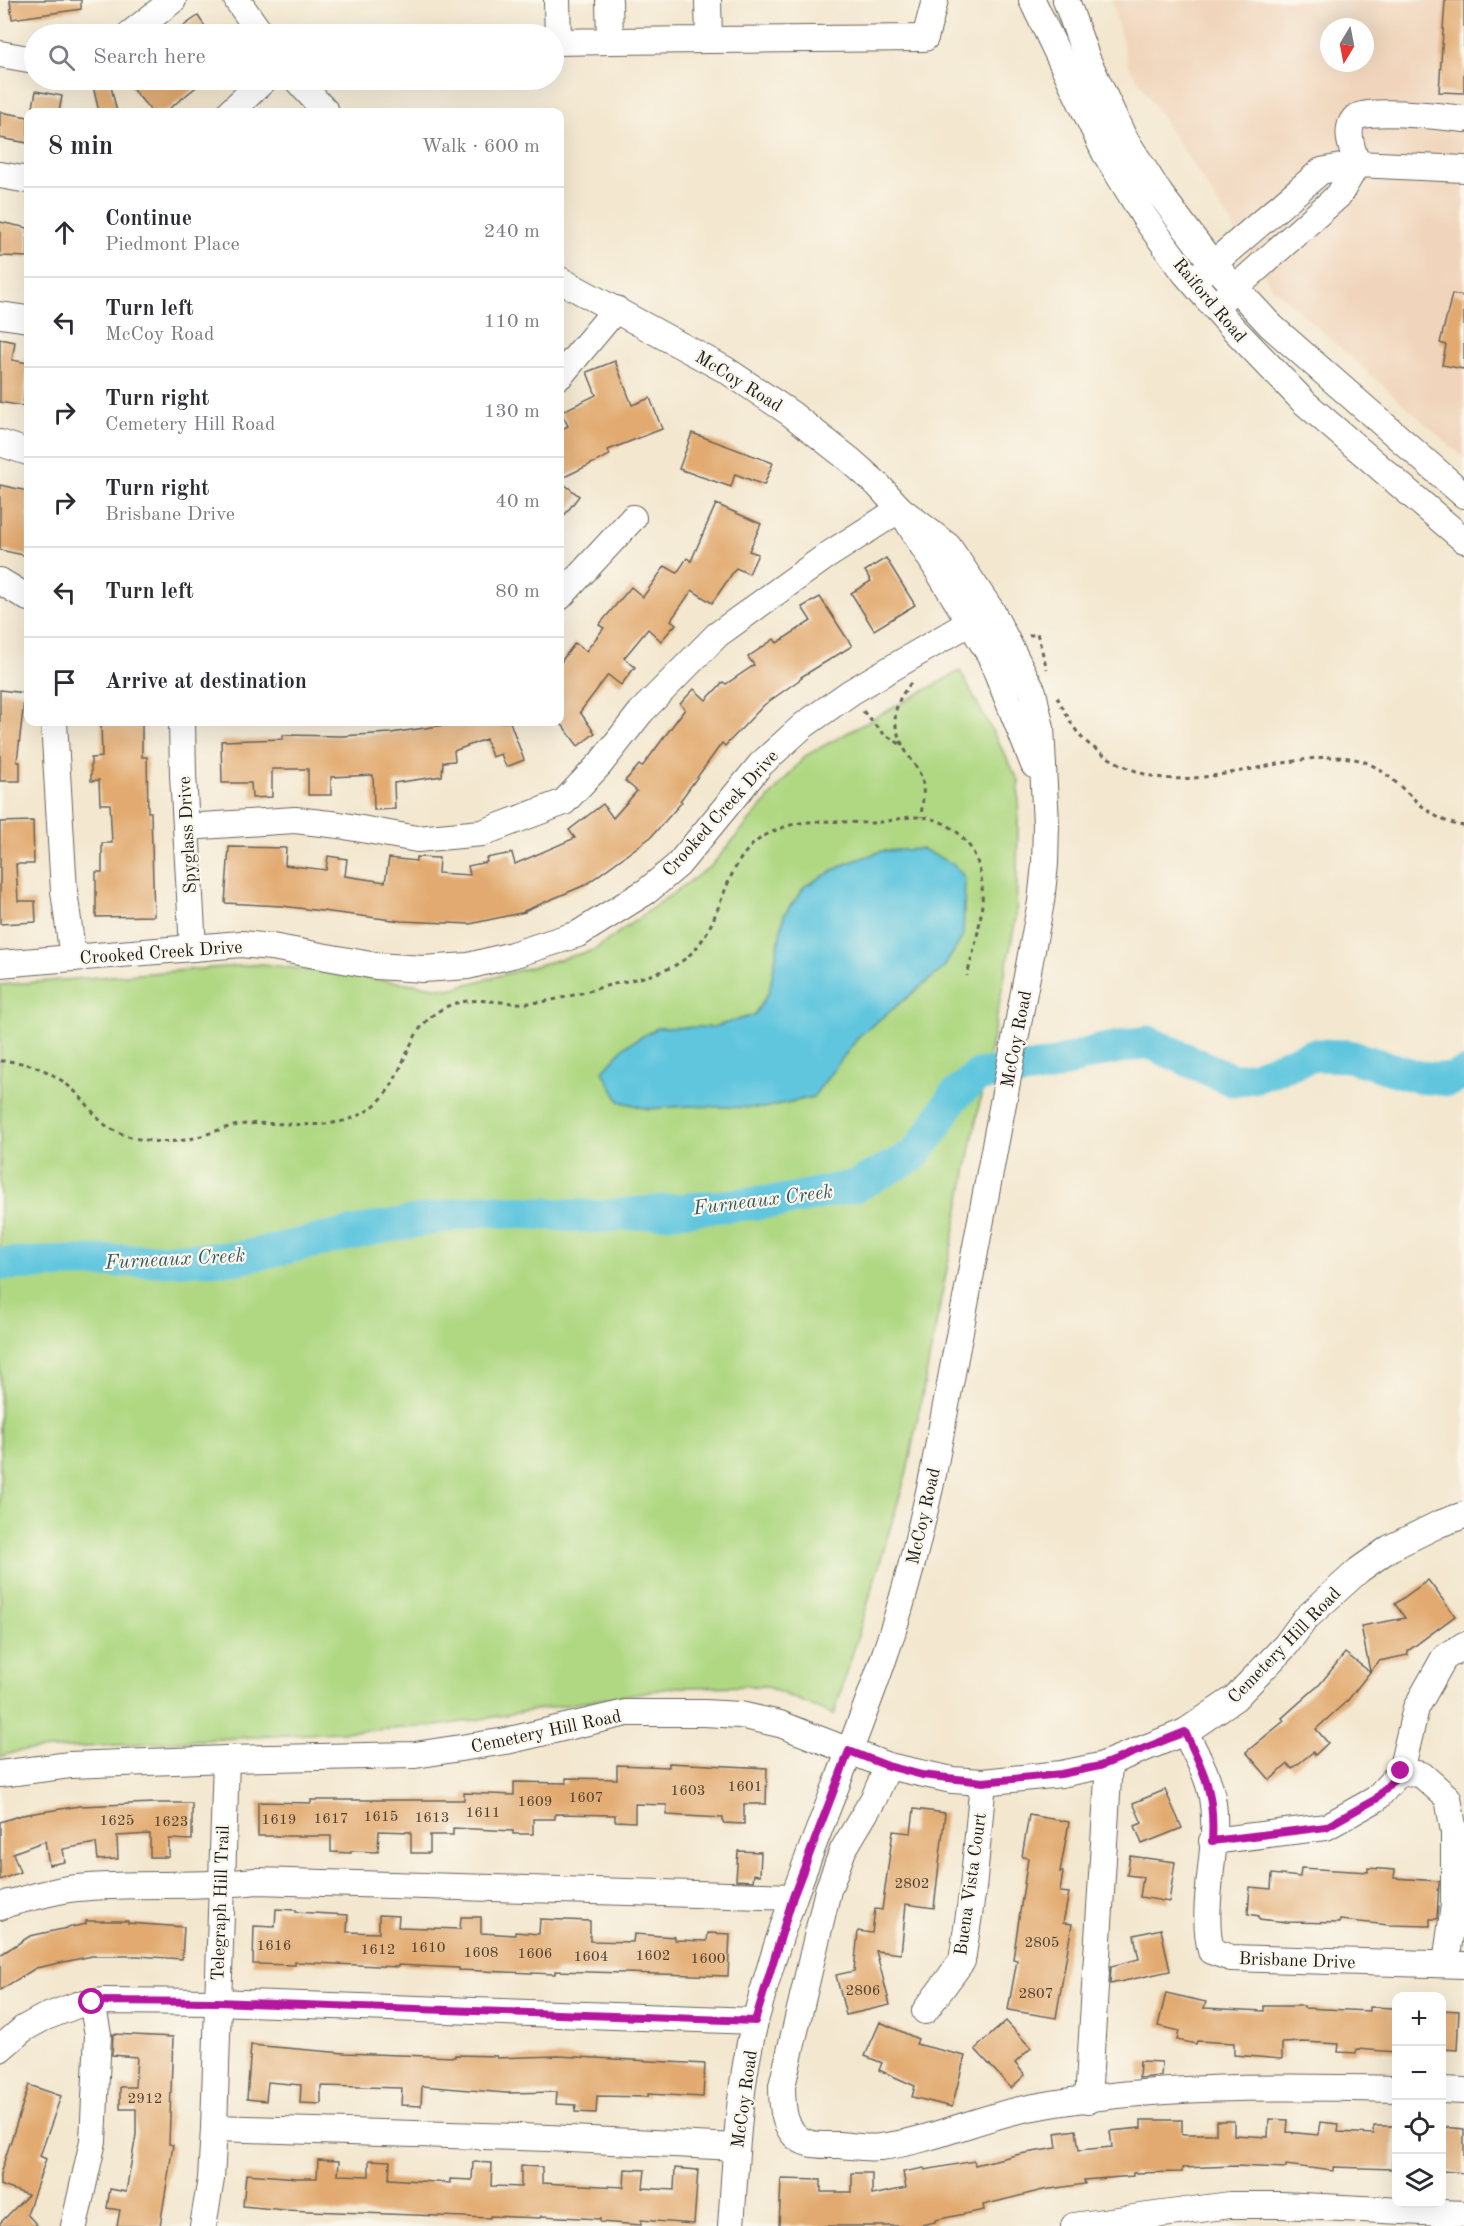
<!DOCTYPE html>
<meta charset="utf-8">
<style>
body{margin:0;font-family:"Old Standard TT",serif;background:#f7f7f7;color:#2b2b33}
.controls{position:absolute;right:18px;bottom:18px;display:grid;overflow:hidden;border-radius:12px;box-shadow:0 6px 24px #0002}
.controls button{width:54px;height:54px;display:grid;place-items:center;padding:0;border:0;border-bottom:2px solid #e1e1e2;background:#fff;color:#2b2b33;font:30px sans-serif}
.compass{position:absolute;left:1320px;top:18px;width:54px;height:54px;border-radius:50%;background:#fff;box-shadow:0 6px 24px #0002;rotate:190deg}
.stop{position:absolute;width:18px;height:18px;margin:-14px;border:4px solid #b5179e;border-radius:50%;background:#fff}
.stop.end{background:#b5179e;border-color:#fff;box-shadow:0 2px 6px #0008}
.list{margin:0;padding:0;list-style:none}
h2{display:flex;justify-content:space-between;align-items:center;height:78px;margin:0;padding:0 24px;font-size:26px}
h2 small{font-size:20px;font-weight:400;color:#7c7c81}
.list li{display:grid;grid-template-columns:39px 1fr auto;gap:18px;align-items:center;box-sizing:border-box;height:90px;padding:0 24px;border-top:2px solid #e1e1e2}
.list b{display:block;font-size:22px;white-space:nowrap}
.list p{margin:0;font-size:20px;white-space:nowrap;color:#7c7c81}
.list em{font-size:20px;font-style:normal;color:#7c7c81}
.icon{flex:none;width:33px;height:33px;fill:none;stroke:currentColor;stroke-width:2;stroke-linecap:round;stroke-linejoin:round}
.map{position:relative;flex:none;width:1464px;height:2226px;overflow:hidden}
.search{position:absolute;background:#fff;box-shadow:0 6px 24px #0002;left:24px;top:24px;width:540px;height:66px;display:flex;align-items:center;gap:15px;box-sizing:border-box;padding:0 21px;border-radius:33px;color:#7c7c81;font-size:22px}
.panel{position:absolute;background:#fff;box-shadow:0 6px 24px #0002;left:24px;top:108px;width:540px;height:618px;border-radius:12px}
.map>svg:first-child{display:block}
.built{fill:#f0d5bc;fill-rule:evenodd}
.green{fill:#b0d883;stroke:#667a50;stroke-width:1.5}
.water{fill:#61c6de;stroke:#3e717d;stroke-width:1.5}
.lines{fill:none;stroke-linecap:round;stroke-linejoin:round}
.river{stroke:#61c6de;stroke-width:33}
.building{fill:#e2aa70}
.minor-casing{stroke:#67635b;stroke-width:28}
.path{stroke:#67635b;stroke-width:3;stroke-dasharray:4.5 4.5;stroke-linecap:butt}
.minor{stroke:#fff;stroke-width:26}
.route{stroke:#b5179e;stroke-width:8}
.labels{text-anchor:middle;stroke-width:4.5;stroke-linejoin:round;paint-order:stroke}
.number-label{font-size:15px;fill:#4e4031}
.street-label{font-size:18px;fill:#1c1c1c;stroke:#fbf7ec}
.water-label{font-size:20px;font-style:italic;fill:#345860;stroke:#fbf7ec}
</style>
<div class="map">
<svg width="1464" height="2226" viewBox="0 0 1464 2226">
<rect width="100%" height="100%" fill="#fbf7ec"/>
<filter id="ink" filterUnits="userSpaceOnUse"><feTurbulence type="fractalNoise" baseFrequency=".0167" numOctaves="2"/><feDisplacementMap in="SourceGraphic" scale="12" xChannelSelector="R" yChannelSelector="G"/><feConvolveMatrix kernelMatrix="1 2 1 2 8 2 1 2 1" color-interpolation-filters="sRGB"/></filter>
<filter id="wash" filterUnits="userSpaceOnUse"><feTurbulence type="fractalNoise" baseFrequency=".008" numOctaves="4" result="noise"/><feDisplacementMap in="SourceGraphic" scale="24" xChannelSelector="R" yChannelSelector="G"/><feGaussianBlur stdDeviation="1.35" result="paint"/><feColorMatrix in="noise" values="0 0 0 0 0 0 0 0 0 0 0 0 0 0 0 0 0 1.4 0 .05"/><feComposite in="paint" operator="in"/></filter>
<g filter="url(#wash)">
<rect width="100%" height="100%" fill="#f3e7cf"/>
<path class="built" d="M 1112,0 L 1464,0 L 1464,458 L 1272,287 L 1128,65 ZM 1329,27 L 1365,27 L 1365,63 L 1329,63 Z"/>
<polygon class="green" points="960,671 1019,781 1016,918 907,1472 834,1715 765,1686 676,1687 438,1726 18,1751 0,1757 0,985 263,964 450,989 594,950 711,866 805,756"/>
<polygon class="water" points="922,849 953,864 965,878 963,936 943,969 860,1035 813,1097 763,1108 686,1106 648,1109 619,1101 603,1071 625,1046 657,1028 713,1027 754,1015 769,992 784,915 805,886 845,864 882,851"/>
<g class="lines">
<polyline class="river" points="0,1264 238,1258 378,1228 483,1210 595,1217 783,1201 855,1186 913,1156 929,1136 953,1097 979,1075 1047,1067 1098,1051 1148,1042 1232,1080 1255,1077 1313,1055 1349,1056 1419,1077 1450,1080 1464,1074"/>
</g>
<g id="blocks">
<g class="building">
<polygon points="10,0 81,0 81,9 12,19"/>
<polygon points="1445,0 1464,0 1464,93 1439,92"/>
<polygon points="198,16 210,34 172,34"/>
<polygon points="125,80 205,80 165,112 152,112"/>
<polygon points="110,82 117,112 99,112 93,86"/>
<polygon points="36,91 62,96 59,112 32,112"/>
<polygon points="0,112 28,117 28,143 0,138"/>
<polygon points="0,222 28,228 28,257 0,256"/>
<polygon points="1452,294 1464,296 1464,369 1442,365 1446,345 1440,343"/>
<polygon points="0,339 15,342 12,360 28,363 23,406 0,402"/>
<polygon points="615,361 632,405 650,398 662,429 608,450 610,455 560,479 560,430 568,426 561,412 596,395 587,372"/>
<polygon points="692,433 773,463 764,485 735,474 731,487 679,469"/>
<polygon points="560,481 579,496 560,521"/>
<polygon points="0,485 28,491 28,556 0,550"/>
<polygon points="716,504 761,524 749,551 758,554 749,574 736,568 712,603 692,590 671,620 676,624 661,641 648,629 624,658 635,667 621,685 608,675 580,712 595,733 578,746 560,722 560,663 575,643 586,651 604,628 599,625 631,587 643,597 665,566 677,573 687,558 691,561"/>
<polygon points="886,558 915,605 874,630 851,593 871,581 865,571"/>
<polygon points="820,597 852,646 801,677 802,678 764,705 725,746 722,743 680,801 682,802 651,837 585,885 524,911 525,912 470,924 401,921 282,906 225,903 229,847 286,848 285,865 326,870 328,856 347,859 345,876 385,882 389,858 416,861 416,857 439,858 438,873 470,875 468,866 487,862 486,858 512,853 515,864 575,838 569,830 603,804 613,818 637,791 625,781 639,765 642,767 685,709 680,704 694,689 706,700 723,682 726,684 754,665 748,657 774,639 777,643 811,621 802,607"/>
<polygon points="0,690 25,693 17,762 20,762 20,781 0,781"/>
<polygon points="101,722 142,722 142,757 147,757 148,812 151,812 154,916 96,917 96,872 102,872 102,843 112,843 110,804 100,804 99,780 91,781 91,758 102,757"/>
<polygon points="465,722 510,722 524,760 506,767 501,754 492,757 486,739 454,751 455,761 443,762 442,776 394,783 395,809 374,810 373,775 331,777 331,795 308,795 308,769 272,769 272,797 252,798 251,783 222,783 221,741 283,739 283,735 341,736 391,733"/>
<polygon points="33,821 34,864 16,864 18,901 35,901 36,922 0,924 0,822"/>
<polygon points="1428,1580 1455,1616 1408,1651 1408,1655 1379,1661 1370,1672 1361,1626 1405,1618 1395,1604"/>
<polygon points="1345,1653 1370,1672 1348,1700 1316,1729 1328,1743 1315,1755 1313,1752 1292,1769 1288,1764 1270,1780 1246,1752 1284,1721 1282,1718 1320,1684"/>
<polygon points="669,1763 767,1768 766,1804 744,1804 744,1824 723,1823 723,1818 666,1815 667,1805 635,1804 635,1822 615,1821 615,1815 555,1814 555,1819 533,1819 533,1834 513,1834 513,1831 453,1828 453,1835 430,1835 430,1853 411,1853 411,1832 379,1831 378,1852 351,1851 351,1853 331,1852 331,1836 258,1836 258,1802 311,1803 311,1800 464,1800 464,1793 514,1795 514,1782 566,1783 566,1778 617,1779 617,1765 669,1767"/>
<polygon points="1165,1790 1182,1828 1142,1844 1135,1826 1142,1823 1133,1803"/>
<polygon points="155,1803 192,1803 192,1840 169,1839 169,1857 150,1857 150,1834 117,1836 118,1859 98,1860 96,1843 63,1849 65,1862 49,1865 45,1841 13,1853 20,1872 0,1880 0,1822 22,1815 80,1806"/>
<polygon points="914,1809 945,1813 934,1908 906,1904 901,1954 876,1951 890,2005 846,2015 836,1975 854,1971 858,1931 872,1933 875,1909 882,1910 893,1831 911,1833"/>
<polygon points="1029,1815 1069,1822 1060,1872 1063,1872 1060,1892 1069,1893 1063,1923 1072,1924 1056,2018 1008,2010 1017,1960 1013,1959 1028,1858 1022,1857"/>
<polygon points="738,1851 761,1852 760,1875 754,1874 753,1881 736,1880"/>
<polygon points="1130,1856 1175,1862 1169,1902 1140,1897 1143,1877 1127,1875"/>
<polygon points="1301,1868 1368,1872 1368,1868 1395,1870 1394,1878 1439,1881 1437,1919 1430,1919 1430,1926 1389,1925 1340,1920 1339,1923 1286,1922 1259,1919 1259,1916 1248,1914 1250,1887 1271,1889 1272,1874 1300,1877"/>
<polygon points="276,1909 296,1910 296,1912 348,1915 347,1932 379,1933 379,1915 399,1916 398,1927 460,1929 461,1917 481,1917 481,1933 515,1935 515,1932 539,1934 540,1919 590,1921 590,1941 633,1942 634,1934 675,1937 675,1940 707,1941 708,1933 730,1934 728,1976 555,1971 555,1974 459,1970 459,1968 398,1965 398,1967 295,1962 295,1965 253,1964 254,1926 275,1927"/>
<polygon points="86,1921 128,1921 128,1923 184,1927 182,1959 138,1956 92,1956 36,1968 0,1990 0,1955 30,1936 86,1924"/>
<polygon points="1161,1929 1170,1971 1110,1984 1111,1966 1139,1959 1134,1935"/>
<polygon points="1166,1993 1206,2002 1204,2008 1264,2011 1264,2006 1304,2006 1304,2008 1369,2011 1369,2007 1396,2008 1396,2052 1357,2049 1356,2053 1338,2052 1339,2044 1304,2042 1282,2043 1282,2059 1234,2055 1234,2043 1197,2041 1196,2044 1177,2040 1179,2031 1158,2026"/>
<polygon points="1442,2010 1459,2011 1457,2050 1442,2049"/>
<polygon points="1006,2021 1031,2048 1015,2063 1025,2075 1011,2088 975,2049"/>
<polygon points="880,2022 918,2039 916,2044 965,2056 952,2107 912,2097 915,2086 879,2070 882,2063 865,2056"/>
<polygon points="113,2034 173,2037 169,2144 173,2145 160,2226 117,2226 120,2210 107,2208 110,2189 126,2192 136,2135 136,2109 120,2109 120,2087 135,2087 137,2057 112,2055"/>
<polygon points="251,2045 344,2053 455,2057 455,2055 497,2056 497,2058 558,2056 705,2064 703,2097 648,2094 648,2097 597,2096 596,2113 575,2112 576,2105 556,2104 557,2092 506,2093 422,2086 421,2106 401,2105 402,2088 321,2086 321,2104 300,2103 301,2085 268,2082 266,2101 247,2099"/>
<polygon points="1140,2061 1162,2062 1161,2076 1139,2078"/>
<polygon points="29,2085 61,2096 40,2156 46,2159 27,2214 38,2226 0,2226 0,2223 28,2195 0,2185 0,2174"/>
<polygon points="1269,2119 1288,2120 1287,2132 1318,2135 1320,2122 1339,2124 1338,2132 1374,2134 1374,2126 1394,2126 1392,2169 1333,2167 1333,2171 1286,2165 1286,2168 1235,2166 1182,2168 1182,2172 1133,2173 1133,2176 1084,2180 1085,2184 1043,2190 983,2205 984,2210 935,2220 935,2222 917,2226 779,2226 781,2179 821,2180 821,2192 852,2192 852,2173 872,2173 872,2195 906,2188 903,2172 924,2168 925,2170 974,2161 975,2165 1020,2154 1057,2148 1055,2133 1076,2130 1079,2150 1112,2147 1110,2131 1141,2128 1141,2120 1182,2120 1182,2134 1216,2134 1216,2121 1234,2121 1234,2135 1268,2137"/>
<polygon points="1442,2127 1464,2129 1464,2173 1442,2171"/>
<polygon points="318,2160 339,2161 338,2175 369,2176 369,2160 390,2161 389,2179 450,2183 450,2179 472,2180 473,2162 492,2163 491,2186 521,2187 521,2166 542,2167 542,2183 602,2186 624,2187 625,2169 645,2170 643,2188 674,2190 675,2168 698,2170 694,2224 641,2220 641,2225 600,2222 600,2219 541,2216 540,2218 490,2216 490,2218 285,2210 243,2206 246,2174 297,2178 317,2178"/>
</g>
</g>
</g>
<g filter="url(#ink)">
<use href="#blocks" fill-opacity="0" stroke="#67635b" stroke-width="1.5"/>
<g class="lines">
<g class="minor-casing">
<g id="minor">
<polyline points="237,0 261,34"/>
<polyline points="557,0 558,42 610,41 609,0"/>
<polyline points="1032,0 1105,153 1145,218 1185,273 1230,325 1305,403 1464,540"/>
<polyline points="1066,0 1087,59 1123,136 1160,194 1208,258 1270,325 1464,495"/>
<polyline points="130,34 173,0"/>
<polyline points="709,40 925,38 935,0"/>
<polyline points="610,41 709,40 708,0"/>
<polyline points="0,54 34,60"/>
<polyline points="297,80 326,112"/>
<polyline points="230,112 264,80"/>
<polyline points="0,175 28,180"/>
<polyline points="1201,274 1321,171 1357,164 1464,169"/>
<path d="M 560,280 L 726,370 L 790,413 L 850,460 L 877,484 L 900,509 L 948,546 L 991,610 L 1033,692 L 1041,728 L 1046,824 L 1045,864 L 1041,902 L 933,1474 C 919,1537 904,1601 882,1663 C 841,1782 787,1896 756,2018 C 738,2085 736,2157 731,2226"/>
<path d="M 1223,299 L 1339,195 L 1357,164 C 1353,151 1344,131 1354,119 C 1364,107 1446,117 1464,119"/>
<polyline points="0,315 28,319"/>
<polyline points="560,376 616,309"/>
<polyline points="0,443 28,452"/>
<polyline points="906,519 990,655 1034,765"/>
<polyline points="0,581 28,598"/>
<polyline points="560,597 633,518"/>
<polyline points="54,722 64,891 73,958"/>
<polyline points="182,722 183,775 193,948"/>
<polyline points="186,827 295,820 339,825 417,839 482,833 564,802 600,764 641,712 717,635 825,557 900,509"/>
<polyline points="0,964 241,944 272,947 376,966 423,969 468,966 512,955 578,934 647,891 678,865 761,764 804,725 851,692 991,610"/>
<path d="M 1185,1732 C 1195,1753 1208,1774 1212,1797 C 1221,1848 1199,1901 1211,1951 L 1231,1958 L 1464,1965"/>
<path d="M 888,1766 L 874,1798 L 843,1850 L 828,1890 L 782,2086 C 782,2106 783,2136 808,2143 C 817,2146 830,2145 839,2145 C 853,2146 867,2149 880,2147 C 933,2141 982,2116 1034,2107 C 1153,2085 1276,2086 1396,2089"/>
<polyline points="1401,1771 1416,1708 1444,1658 1464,1645"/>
<polyline points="0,1774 70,1765 226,1759 415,1755 506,1741 626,1713 704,1713 740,1715 780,1724 888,1766 952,1780 983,1782 1061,1774 1100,1766 1185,1732 1235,1698 1286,1645 1305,1619 1359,1570 1390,1548 1439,1524 1464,1515"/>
<polyline points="1212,1841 1326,1827 1376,1799 1401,1771 1422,1775 1448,1798 1454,1832 1454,1905 1446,1964"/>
<path d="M 0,1907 L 9,1903 C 31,1898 54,1890 77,1888 C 136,1882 196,1888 256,1881 L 793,1897"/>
<polyline points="925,2011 962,1961 973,1888 983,1782"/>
<polyline points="0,2049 23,2029 43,2018 77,2005 103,2001 216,2002 755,2021"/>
<polyline points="1442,2090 1464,2091"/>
<polyline points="1088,2100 1109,1763"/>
<polyline points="214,2128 549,2138 736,2147"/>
<polyline points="74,2226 93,2141 98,2034 92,2003"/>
<polyline points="203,2226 211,2179 214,2128 226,1759"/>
<polyline points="1074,2226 1230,2205 1281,2205 1464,2214"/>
</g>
</g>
<g class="path">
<polyline points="1029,636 1037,633 1047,669"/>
<path d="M 911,683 C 889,708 892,728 908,755 C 913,762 919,771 922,779 C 925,791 922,805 921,817"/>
<path d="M 1057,697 C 1065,711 1073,729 1084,740 C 1102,756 1133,773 1157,777 C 1191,784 1253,768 1289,762 C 1314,758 1340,753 1365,762 C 1402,777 1422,821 1464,826"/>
<polyline points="863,711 881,732 900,744"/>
<path d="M 0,1061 C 34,1061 61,1075 84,1101 C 92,1110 99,1122 110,1128 C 135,1143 171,1145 198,1137 C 214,1132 230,1125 247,1124 C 281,1121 318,1130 350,1119 C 410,1098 396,1034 442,1009 C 470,993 500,1005 530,1003 C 556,1001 581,993 606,986 C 629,980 658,976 679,963 C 727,933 717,860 768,834 C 801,816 833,822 869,823 C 886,823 903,816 920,817 C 933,817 951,825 960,835 C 964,840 969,845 972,850 C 993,888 977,937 967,976"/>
</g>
<use href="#minor" class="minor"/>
</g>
</g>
<g class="lines" filter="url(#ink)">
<path class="route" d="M 92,2002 L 103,2001 L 216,2002 L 755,2021 L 793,1897 L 849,1751 L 888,1766 L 922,1775 L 983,1782 L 1061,1774 L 1100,1766 L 1185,1732 C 1205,1773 1215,1794 1212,1841 L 1326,1827 L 1376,1799 L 1401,1771"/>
</g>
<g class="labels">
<g class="number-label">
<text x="745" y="1791">1601</text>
<text x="688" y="1795">1603</text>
<text x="586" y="1802">1607</text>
<text x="535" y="1806">1609</text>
<text x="483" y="1817">1611</text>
<text x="381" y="1821">1615</text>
<text x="432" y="1822">1613</text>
<text x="331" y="1823">1617</text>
<text x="279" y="1824">1619</text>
<text x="117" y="1825">1625</text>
<text x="171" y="1826">1623</text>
<text x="912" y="1888">2802</text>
<text x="1042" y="1947">2805</text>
<text x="274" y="1950">1616</text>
<text x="428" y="1952">1610</text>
<text x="378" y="1954">1612</text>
<text x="481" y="1957">1608</text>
<text x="535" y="1958">1606</text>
<text x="653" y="1960">1602</text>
<text x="591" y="1961">1604</text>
<text x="708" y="1963">1600</text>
<text x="863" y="1995">2806</text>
<text x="1036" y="1998">2807</text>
<text x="145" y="2103">2912</text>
</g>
<g class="street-label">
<text transform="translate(1210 300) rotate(50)" y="6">Raiford Road</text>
<text transform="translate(739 381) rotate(32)" y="6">McCoy Road</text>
<text transform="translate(720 813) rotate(-48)" y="6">Crooked Creek Drive</text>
<text transform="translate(187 835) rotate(-93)" y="6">Spyglass Drive</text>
<text transform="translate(161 952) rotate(-4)" y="6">Crooked Creek Drive</text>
<text transform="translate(1016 1039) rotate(-79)" y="6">McCoy Road</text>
<text transform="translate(923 1516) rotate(-77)" y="6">McCoy Road</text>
<text transform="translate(1284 1645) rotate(-46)" y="6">Cemetery Hill Road</text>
<text transform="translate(546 1731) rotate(-12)" y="6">Cemetery Hill Road</text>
<text transform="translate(970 1884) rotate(-82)" y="6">Buena Vista Court</text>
<text transform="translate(220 1903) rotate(-88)" y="6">Telegraph Hill Trail</text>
<text transform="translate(1297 1960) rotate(2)" y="6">Brisbane Drive</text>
<text transform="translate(744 2099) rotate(-82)" y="6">McCoy Road</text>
</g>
<g class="water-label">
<text transform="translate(763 1199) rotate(-7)" y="7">Furneaux Creek</text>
<text transform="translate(175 1258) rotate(-3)" y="7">Furneaux Creek</text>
</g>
</g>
</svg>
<div class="controls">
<button>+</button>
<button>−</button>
<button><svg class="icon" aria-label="locate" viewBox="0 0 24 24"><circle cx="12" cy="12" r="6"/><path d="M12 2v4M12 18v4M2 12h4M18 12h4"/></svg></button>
<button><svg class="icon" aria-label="layers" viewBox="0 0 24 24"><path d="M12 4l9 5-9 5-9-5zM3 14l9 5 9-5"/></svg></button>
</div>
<svg class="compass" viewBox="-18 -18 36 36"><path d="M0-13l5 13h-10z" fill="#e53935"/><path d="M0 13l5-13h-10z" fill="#7c7c81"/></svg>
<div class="stop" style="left:92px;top:2002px"></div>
<div class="stop end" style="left:1401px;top:1771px"></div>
<div class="search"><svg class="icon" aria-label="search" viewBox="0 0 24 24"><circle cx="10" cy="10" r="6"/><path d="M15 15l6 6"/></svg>Search here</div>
<section class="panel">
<h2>8 min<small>Walk · 600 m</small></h2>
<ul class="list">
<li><svg class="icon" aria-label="ahead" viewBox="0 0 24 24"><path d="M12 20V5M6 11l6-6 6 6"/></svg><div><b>Continue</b><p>Piedmont Place</p></div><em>240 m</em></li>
<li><svg class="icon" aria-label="left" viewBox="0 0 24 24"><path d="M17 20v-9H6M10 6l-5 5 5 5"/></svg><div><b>Turn left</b><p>McCoy Road</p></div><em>110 m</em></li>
<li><svg class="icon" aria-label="right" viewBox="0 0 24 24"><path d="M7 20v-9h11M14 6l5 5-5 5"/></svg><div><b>Turn right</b><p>Cemetery Hill Road</p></div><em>130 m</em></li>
<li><svg class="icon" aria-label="right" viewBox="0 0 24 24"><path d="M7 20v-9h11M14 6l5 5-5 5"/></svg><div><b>Turn right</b><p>Brisbane Drive</p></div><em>40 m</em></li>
<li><svg class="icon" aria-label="left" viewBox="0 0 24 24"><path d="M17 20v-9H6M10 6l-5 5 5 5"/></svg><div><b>Turn left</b></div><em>80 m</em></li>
<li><svg class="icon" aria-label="arrive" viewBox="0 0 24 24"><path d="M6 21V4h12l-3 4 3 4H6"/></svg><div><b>Arrive at destination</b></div></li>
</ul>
</section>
</div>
